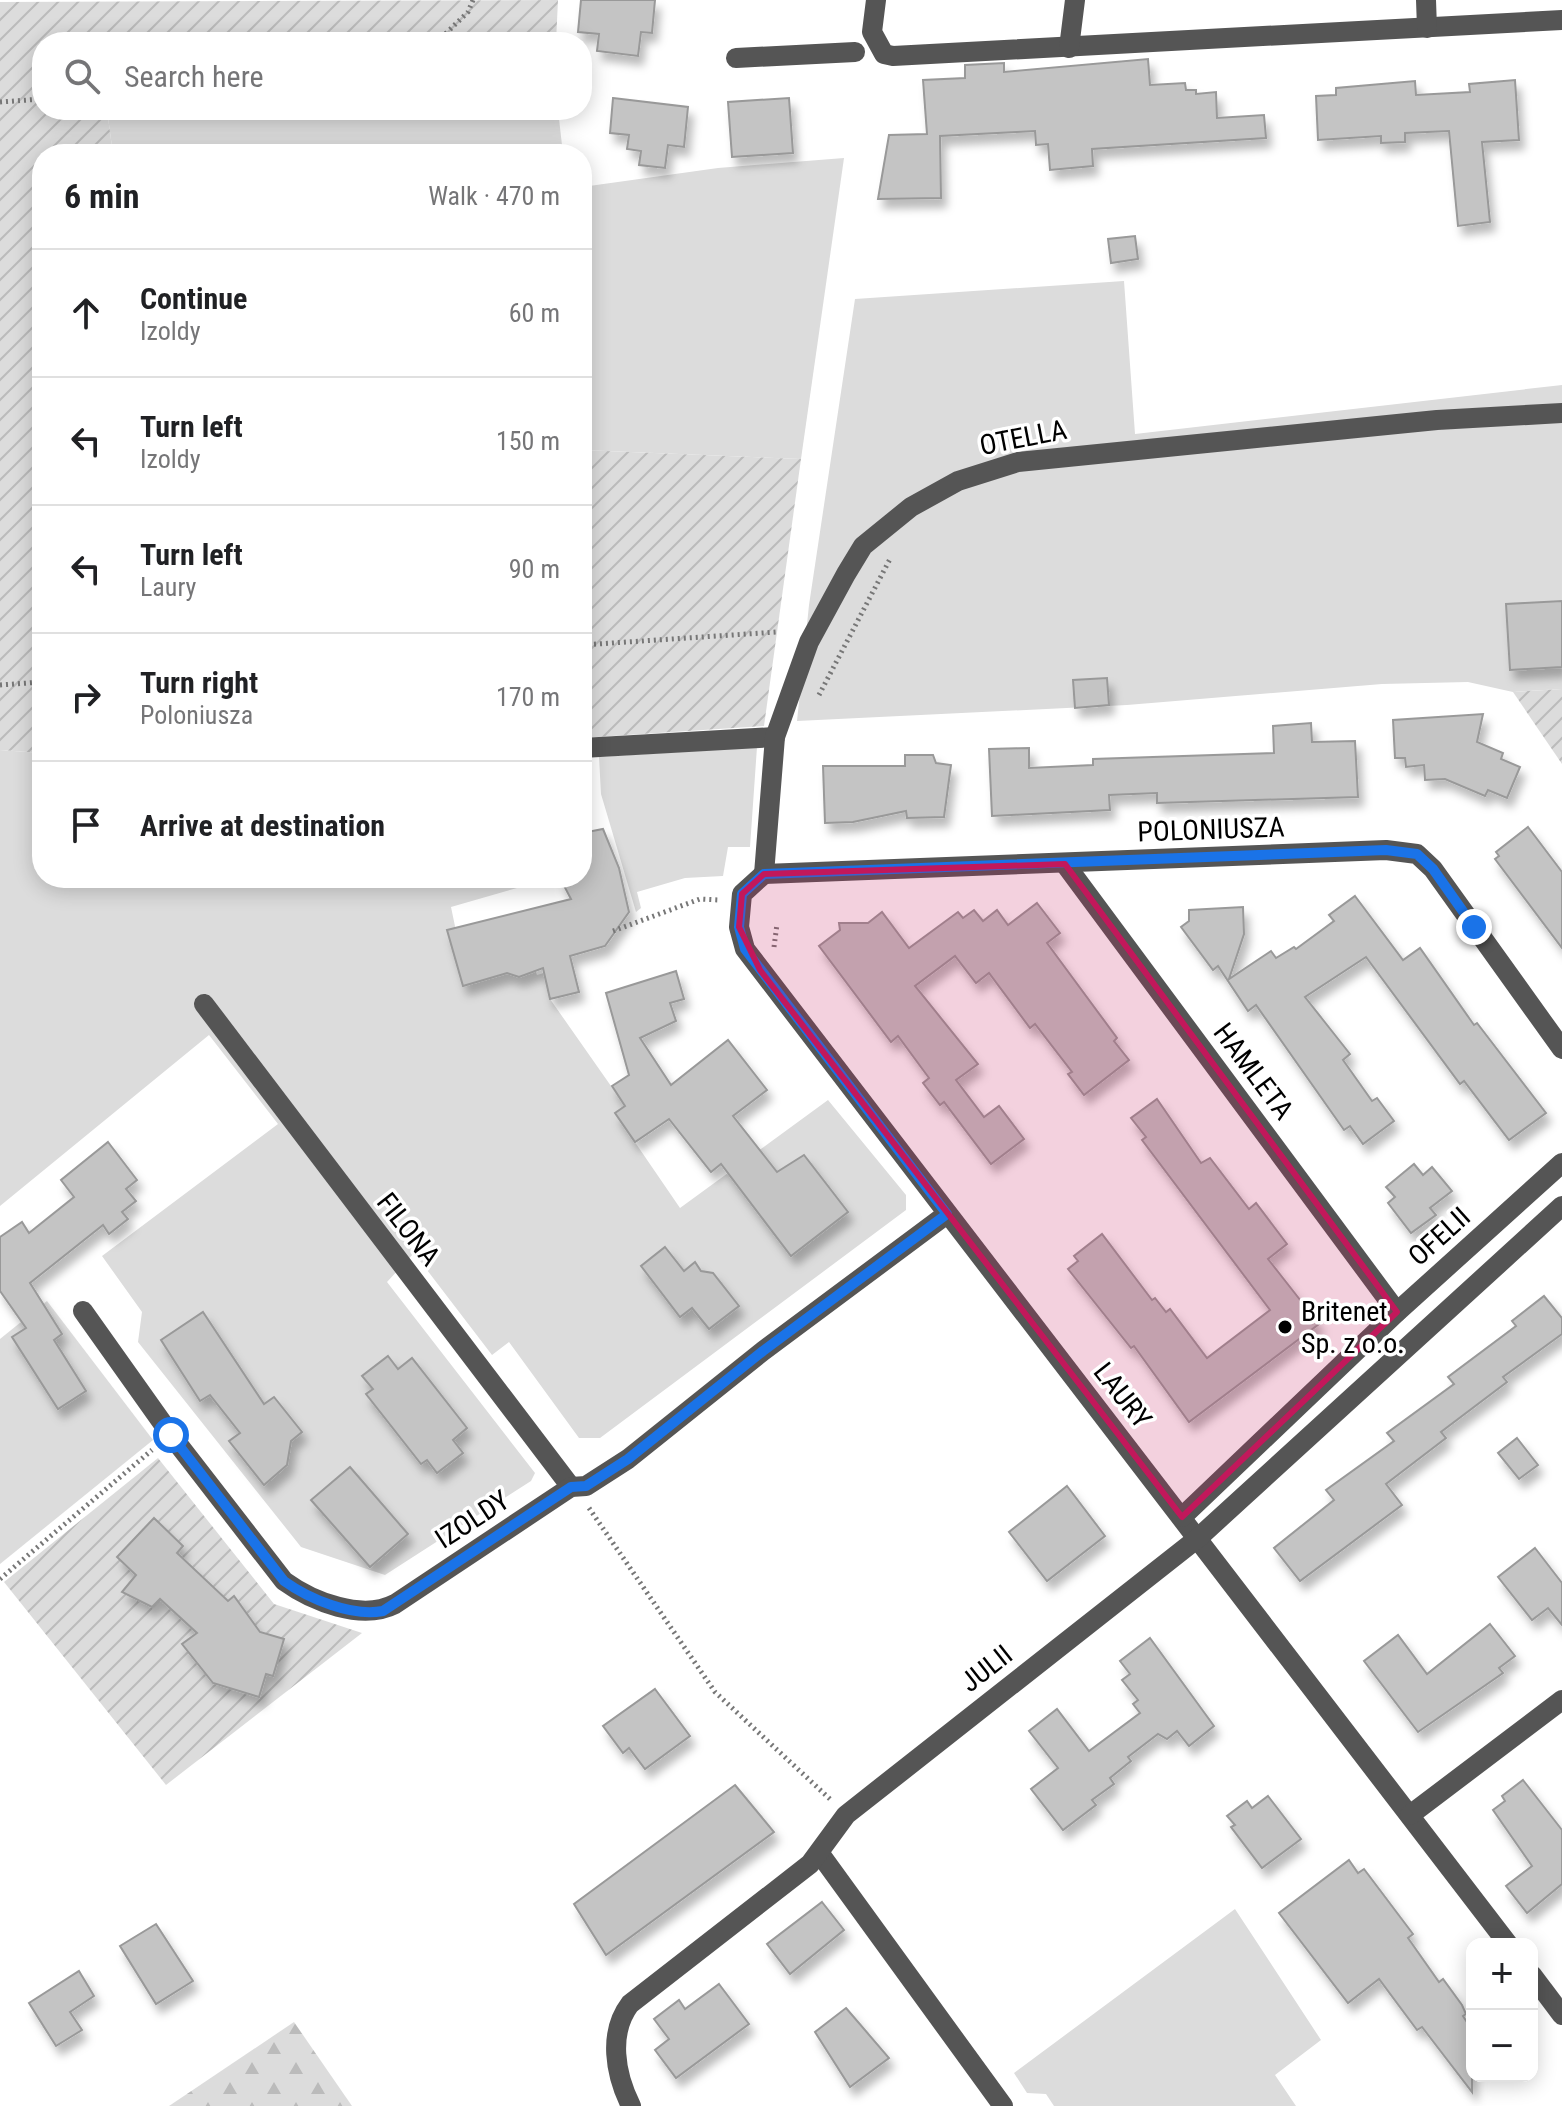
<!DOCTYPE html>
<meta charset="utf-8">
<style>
body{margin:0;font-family:"Roboto Condensed",sans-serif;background:#f2f2f2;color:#202124}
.controls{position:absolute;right:24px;bottom:24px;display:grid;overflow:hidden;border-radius:16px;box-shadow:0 4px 20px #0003}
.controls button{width:72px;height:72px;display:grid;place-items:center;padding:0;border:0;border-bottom:2px solid #e0e0e0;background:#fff;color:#202124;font:40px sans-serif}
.stop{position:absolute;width:24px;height:24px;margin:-18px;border:6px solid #1a73e8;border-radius:50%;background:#fff}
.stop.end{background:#1a73e8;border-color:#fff;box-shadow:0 2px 8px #0008}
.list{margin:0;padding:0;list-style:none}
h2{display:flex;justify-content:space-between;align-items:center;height:104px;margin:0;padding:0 32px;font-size:34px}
h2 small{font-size:26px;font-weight:400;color:#757577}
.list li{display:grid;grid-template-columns:52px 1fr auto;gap:24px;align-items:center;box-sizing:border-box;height:128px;padding:0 32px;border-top:2px solid #e0e0e0}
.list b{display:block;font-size:30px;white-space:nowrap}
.list p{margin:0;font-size:26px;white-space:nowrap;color:#757577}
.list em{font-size:26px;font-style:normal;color:#757577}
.icon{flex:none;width:44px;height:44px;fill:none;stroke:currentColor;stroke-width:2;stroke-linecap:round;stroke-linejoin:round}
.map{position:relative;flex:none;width:1562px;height:2106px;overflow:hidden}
.search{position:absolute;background:#fff;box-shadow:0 4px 20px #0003;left:32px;top:32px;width:560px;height:88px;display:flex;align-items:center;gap:20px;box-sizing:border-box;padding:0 28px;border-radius:32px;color:#757577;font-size:30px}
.panel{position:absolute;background:#fff;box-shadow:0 4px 20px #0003;left:32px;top:144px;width:560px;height:744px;border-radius:32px}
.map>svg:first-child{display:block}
.grass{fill:#dcdcdc}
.forest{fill:url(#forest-firs)}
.garden{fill:url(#garden-furrows)}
.building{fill:#c4c4c4;stroke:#999;stroke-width:2;filter:url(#shadow)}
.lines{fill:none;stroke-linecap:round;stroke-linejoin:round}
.path{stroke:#777;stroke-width:5;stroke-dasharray:2 4;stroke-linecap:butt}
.minor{stroke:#555;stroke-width:20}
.route{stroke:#1a73e8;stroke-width:10}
.marked{fill:#c2185b;fill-opacity:0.2;stroke:#c2185b;stroke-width:6;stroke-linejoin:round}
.poi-dot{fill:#000;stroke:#fff;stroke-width:3}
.labels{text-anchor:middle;stroke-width:7;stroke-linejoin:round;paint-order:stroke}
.street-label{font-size:28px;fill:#000;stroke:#fff}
.poi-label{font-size:28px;fill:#000;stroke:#fff;text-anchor:start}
</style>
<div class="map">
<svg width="1562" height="2106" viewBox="0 0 1562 2106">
<defs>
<pattern id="forest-firs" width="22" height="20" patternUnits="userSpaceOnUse" patternTransform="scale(2)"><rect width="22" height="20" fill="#dcdcdc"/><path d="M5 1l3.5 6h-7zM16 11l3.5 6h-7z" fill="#bbb"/></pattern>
<pattern id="garden-furrows" width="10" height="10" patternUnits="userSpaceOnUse" patternTransform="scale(2)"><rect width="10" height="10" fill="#dcdcdc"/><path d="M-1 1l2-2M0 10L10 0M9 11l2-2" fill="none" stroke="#bbb"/></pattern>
<filter id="shadow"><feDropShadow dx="5" dy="9" stdDeviation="4" flood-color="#0004"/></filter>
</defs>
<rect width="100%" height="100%" fill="#fff"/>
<g class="grass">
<polygon points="107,110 558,110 563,154 113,154"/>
<polygon points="844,158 801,459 582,450 582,187 718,168"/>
<polygon points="1124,281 1135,434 1562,385 1562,689 1513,692 1468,682 1382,684 1127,705 797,721 809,605 855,299"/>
<polygon points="757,747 750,847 728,847 723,876 685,878 637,892 641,908 636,912 601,794 599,757"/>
<polygon points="0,750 42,753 42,878 514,878 517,888 451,907 466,979 532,963 537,975 544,973 550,999 625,1106 615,1113 680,1208 828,1100 906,1195 906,1210 600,1438 579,1438 509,1342 492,1355 414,1253 387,1282 535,1473 531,1481 385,1575 301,1547 138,1342 142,1312 102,1256 278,1124 209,1035 0,1206"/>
<polygon points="47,1301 153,1440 0,1564 0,1339"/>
<polygon points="1235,1909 1321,2040 1275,2075 1296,2106 1054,2106 1046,2094 1027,2093 1014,2073"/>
</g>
<polygon class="forest" points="294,2022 352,2106 169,2106"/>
<g class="garden">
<polygon points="558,0 556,42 42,42 42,110 107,110 113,154 42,154 42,753 0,750 0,2"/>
<polygon points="582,450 801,459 764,726 582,738"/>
<polygon points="1562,689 1562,764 1513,692"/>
<polygon points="158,1458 274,1604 362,1633 166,1785 4,1582"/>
</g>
<g class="building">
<polygon points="581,0 655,0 652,33 641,32 638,56 597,51 599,34 578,32"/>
<polygon points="1148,59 1150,85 1185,83 1186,90 1196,90 1196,94 1216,92 1217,118 1264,115 1266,138 1092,149 1093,166 1050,170 1048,144 1036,145 1035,131 940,136 941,198 878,199 889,135 927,134 923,80 965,78 965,65 1004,63 1004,72"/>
<polygon points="1515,80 1519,140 1482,142 1490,222 1458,226 1449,131 1405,133 1405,142 1381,143 1381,136 1318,140 1316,96 1336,95 1336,88 1415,81 1416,95 1470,92 1469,84"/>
<polygon points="613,98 688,107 684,147 668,145 665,168 639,165 641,151 627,149 629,135 610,133"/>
<polygon points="789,98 793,153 732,157 728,102"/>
<polygon points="1135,236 1138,259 1111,263 1108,239"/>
<polygon points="1562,601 1562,667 1510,670 1506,604"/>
<polygon points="1107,678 1109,705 1075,708 1073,680"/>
<polygon points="1483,714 1477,742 1503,753 1501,759 1520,767 1507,798 1488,790 1485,796 1445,779 1425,780 1424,765 1406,767 1405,758 1395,758 1393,720"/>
<polygon points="1311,723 1312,742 1355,741 1358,797 1157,803 1157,793 1109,795 1110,810 992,816 989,749 1029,748 1029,768 1093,765 1093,759 1274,753 1273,726"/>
<polygon points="905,755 933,755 936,763 951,765 944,817 907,818 906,811 853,822 825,823 823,766 905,766"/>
<polygon points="1528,827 1562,872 1562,948 1495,859 1499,856 1496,852"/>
<polygon points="603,829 619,868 629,912 605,946 570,956 579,992 550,999 543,968 519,977 507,973 463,986 447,930 571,899 560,878 582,878 582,833"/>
<polygon points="1355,896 1403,960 1420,948 1474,1025 1477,1023 1546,1113 1509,1140 1464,1081 1460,1084 1366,957 1305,997 1350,1054 1343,1060 1372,1101 1377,1098 1394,1121 1363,1144 1350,1126 1344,1130 1256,1005 1248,1011 1218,966 1213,970 1181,927 1189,921 1189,910 1243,907 1244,934 1229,979 1271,951 1276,958 1294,947 1296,949 1334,921 1329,915"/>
<polygon points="1037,903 1060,933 1047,943 1117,1038 1114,1041 1129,1060 1084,1095 1068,1074 1072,1072 1035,1024 1030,1028 989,973 976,983 955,956 915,986 978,1064 956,1080 984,1117 999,1106 1024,1139 991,1164 944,1102 940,1105 923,1083 929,1078 898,1036 891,1042 819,946 840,930 839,923 868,923 882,912 909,948 958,912 963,918 974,910 983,921 997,910 1008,925"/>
<polygon points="676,971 684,999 670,1003 676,1021 640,1038 671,1085 728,1040 767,1090 733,1116 777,1172 804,1155 848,1212 791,1256 721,1164 711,1172 669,1119 635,1142 615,1113 625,1106 612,1086 629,1075 606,993"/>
<polygon points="1157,1099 1201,1163 1210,1158 1249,1209 1256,1203 1287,1244 1268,1259 1319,1324 1189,1422 1134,1346 1131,1348 1068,1269 1078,1261 1074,1256 1102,1234 1152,1300 1155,1298 1166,1312 1170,1309 1207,1358 1270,1310 1142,1140 1146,1137 1131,1118"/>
<polygon points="108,1142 137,1180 126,1189 136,1201 122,1212 128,1219 109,1234 103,1225 30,1283 62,1334 54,1340 86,1391 58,1409 12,1337 26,1328 0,1291 0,1237 22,1222 29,1233 74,1197 61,1180"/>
<polygon points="1414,1164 1423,1175 1432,1167 1452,1191 1430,1208 1436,1215 1411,1233 1388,1203 1395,1197 1386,1187"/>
<polygon points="665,1247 684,1271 695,1262 701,1271 713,1273 739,1306 709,1329 692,1308 680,1317 641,1266"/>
<polygon points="1544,1296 1562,1318 1562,1334 1503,1377 1507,1382 1441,1432 1446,1438 1386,1484 1402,1505 1300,1581 1274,1548 1334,1500 1326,1490 1394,1441 1387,1433 1454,1384 1448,1377 1516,1326 1512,1321"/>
<polygon points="203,1312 264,1404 274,1397 302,1432 291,1441 287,1465 264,1485 229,1441 240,1433 210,1395 200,1401 161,1340"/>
<polygon points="388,1356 398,1369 412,1358 467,1428 453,1440 463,1453 437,1473 427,1460 421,1464 366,1394 373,1389 362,1376"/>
<polygon points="1517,1438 1538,1465 1519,1479 1498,1453"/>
<polygon points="350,1467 408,1534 370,1567 311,1500"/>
<polygon points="1067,1486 1105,1536 1047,1581 1009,1532"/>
<polygon points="154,1518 183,1546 177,1553 228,1601 234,1596 260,1632 284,1639 273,1676 266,1674 259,1697 213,1683 182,1644 197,1633 160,1599 152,1607 122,1592 136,1575 117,1557"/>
<polygon points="1535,1548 1562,1583 1562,1625 1548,1608 1532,1620 1498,1577"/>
<polygon points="1490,1624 1515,1656 1499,1668 1503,1673 1418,1732 1364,1661 1398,1635 1427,1674"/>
<polygon points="1150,1638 1214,1726 1189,1746 1177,1731 1167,1739 1158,1734 1128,1757 1131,1761 1110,1778 1114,1784 1092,1800 1096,1805 1063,1830 1031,1789 1058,1768 1029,1731 1057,1709 1089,1751 1140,1713 1133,1704 1138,1700 1122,1680 1130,1674 1120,1661"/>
<polygon points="655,1689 690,1736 645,1769 629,1748 623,1753 603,1726"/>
<polygon points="1523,1780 1562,1830 1562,1884 1527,1913 1506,1886 1532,1866 1493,1810 1505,1801 1502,1796"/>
<polygon points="735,1785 774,1832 606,1955 574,1904"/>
<polygon points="1268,1796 1301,1839 1262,1868 1231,1827 1235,1825 1227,1816 1247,1801 1252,1808"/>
<polygon points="1349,1860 1358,1873 1364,1869 1413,1934 1408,1938 1439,1982 1443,1979 1462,2005 1466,2014 1463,2016 1472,2030 1472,2092 1422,2027 1417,2030 1379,1979 1348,2003 1279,1913"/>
<polygon points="822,1902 844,1930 790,1974 767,1944"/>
<polygon points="156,1924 193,1981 156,2004 120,1946"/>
<polygon points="79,1971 94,1996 70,2012 82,2030 56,2046 29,2003"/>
<polygon points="719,1984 749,2024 676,2078 655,2050 669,2039 654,2019 679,2000 685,2009"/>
<polygon points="846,2008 889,2058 850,2087 815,2032"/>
</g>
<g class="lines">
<g class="path">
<polyline points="437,42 468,12 473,0"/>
<polyline points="0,102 42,99"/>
<polyline points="582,645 777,632"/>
<polyline points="0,685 42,682"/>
<polyline points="819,695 890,559"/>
<polyline points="613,931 700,899 719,900"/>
<polyline points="774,947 777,924"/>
<polyline points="589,1508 715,1692 831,1800"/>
<polyline points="0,1579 152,1450"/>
</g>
<g class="minor">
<polyline points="876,0 872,32 884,54 893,56 1562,20"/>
<polyline points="1426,0 1427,28"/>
<polyline points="1069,48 1075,0"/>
<polyline points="736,58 855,52"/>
<polyline points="582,748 775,737"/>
<polyline points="1065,864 1397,1312"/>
<polyline points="764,874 742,894 739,927 745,949 1508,1944"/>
<polyline points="764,874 775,737 809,642 846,574 863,546 911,507 958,481 1018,462 1437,420 1562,413"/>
<polyline points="764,874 1386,850 1417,854 1433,869 1562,1049"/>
<polyline points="204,1004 571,1487"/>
<path d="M 83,1311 L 171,1435 L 284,1581 C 313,1602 362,1621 395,1604 L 571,1487 L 586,1486 L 628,1459 L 763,1351 L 947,1214"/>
<polyline points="1182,1517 1397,1312 1562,1163"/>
<polyline points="1410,1815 1562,1700"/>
<polyline points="820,1854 1003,2106"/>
<polyline points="1532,1975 1562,2015"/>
<path d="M 631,2106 C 615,2074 608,2033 630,2004 L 810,1864 L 846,1815 L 1198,1538 L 1562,1206"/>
</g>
</g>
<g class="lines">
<path class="route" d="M 171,1435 L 284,1581 C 309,1599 352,1617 383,1611 L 571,1487 L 586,1486 L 628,1459 L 763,1351 L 947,1214 L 745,949 L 739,927 L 742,894 L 764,874 L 1386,850 L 1417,854 L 1433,869 L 1474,927"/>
</g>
<path class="marked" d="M 1065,864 L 1397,1312 L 1182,1517 L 760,970 L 739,927 L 742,894 L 764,874 Z"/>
<circle class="poi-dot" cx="1285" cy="1327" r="8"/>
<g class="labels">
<g class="street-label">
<text transform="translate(1023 437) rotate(-11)" y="10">OTELLA</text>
<text transform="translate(1211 829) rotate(-2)" y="10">POLONIUSZA</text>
<text transform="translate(1254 1071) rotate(53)" y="10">HAMLETA</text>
<text transform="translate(409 1229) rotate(52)" y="10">FILONA</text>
<text transform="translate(1439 1236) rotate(-42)" y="10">OFELII</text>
<text transform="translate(1123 1395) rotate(52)" y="10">LAURY</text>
<text transform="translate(472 1519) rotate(-33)" y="10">IZOLDY</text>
<text transform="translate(986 1668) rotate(-38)" y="10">JULII</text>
</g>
<g class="poi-label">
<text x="1301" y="1321">Britenet<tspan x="1301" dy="32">Sp. z o.o.</tspan></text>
</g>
</g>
</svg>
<div class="controls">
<button>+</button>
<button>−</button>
</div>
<div class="stop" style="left:171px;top:1435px"></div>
<div class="stop end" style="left:1474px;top:927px"></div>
<div class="search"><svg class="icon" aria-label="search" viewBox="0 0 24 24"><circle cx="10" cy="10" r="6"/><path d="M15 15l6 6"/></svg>Search here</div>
<section class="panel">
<h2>6 min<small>Walk · 470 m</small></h2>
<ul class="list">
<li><svg class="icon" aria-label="ahead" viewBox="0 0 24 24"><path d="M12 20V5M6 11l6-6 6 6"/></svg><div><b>Continue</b><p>Izoldy</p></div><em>60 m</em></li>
<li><svg class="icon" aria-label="left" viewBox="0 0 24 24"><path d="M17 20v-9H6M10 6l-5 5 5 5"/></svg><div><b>Turn left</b><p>Izoldy</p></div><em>150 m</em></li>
<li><svg class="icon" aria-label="left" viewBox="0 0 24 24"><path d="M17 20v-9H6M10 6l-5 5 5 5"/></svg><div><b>Turn left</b><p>Laury</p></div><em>90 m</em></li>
<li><svg class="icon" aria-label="right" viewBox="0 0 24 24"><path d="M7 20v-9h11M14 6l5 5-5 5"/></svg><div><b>Turn right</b><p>Poloniusza</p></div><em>170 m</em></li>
<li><svg class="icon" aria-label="arrive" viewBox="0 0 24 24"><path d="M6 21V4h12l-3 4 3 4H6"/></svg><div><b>Arrive at destination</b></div></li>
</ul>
</section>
</div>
